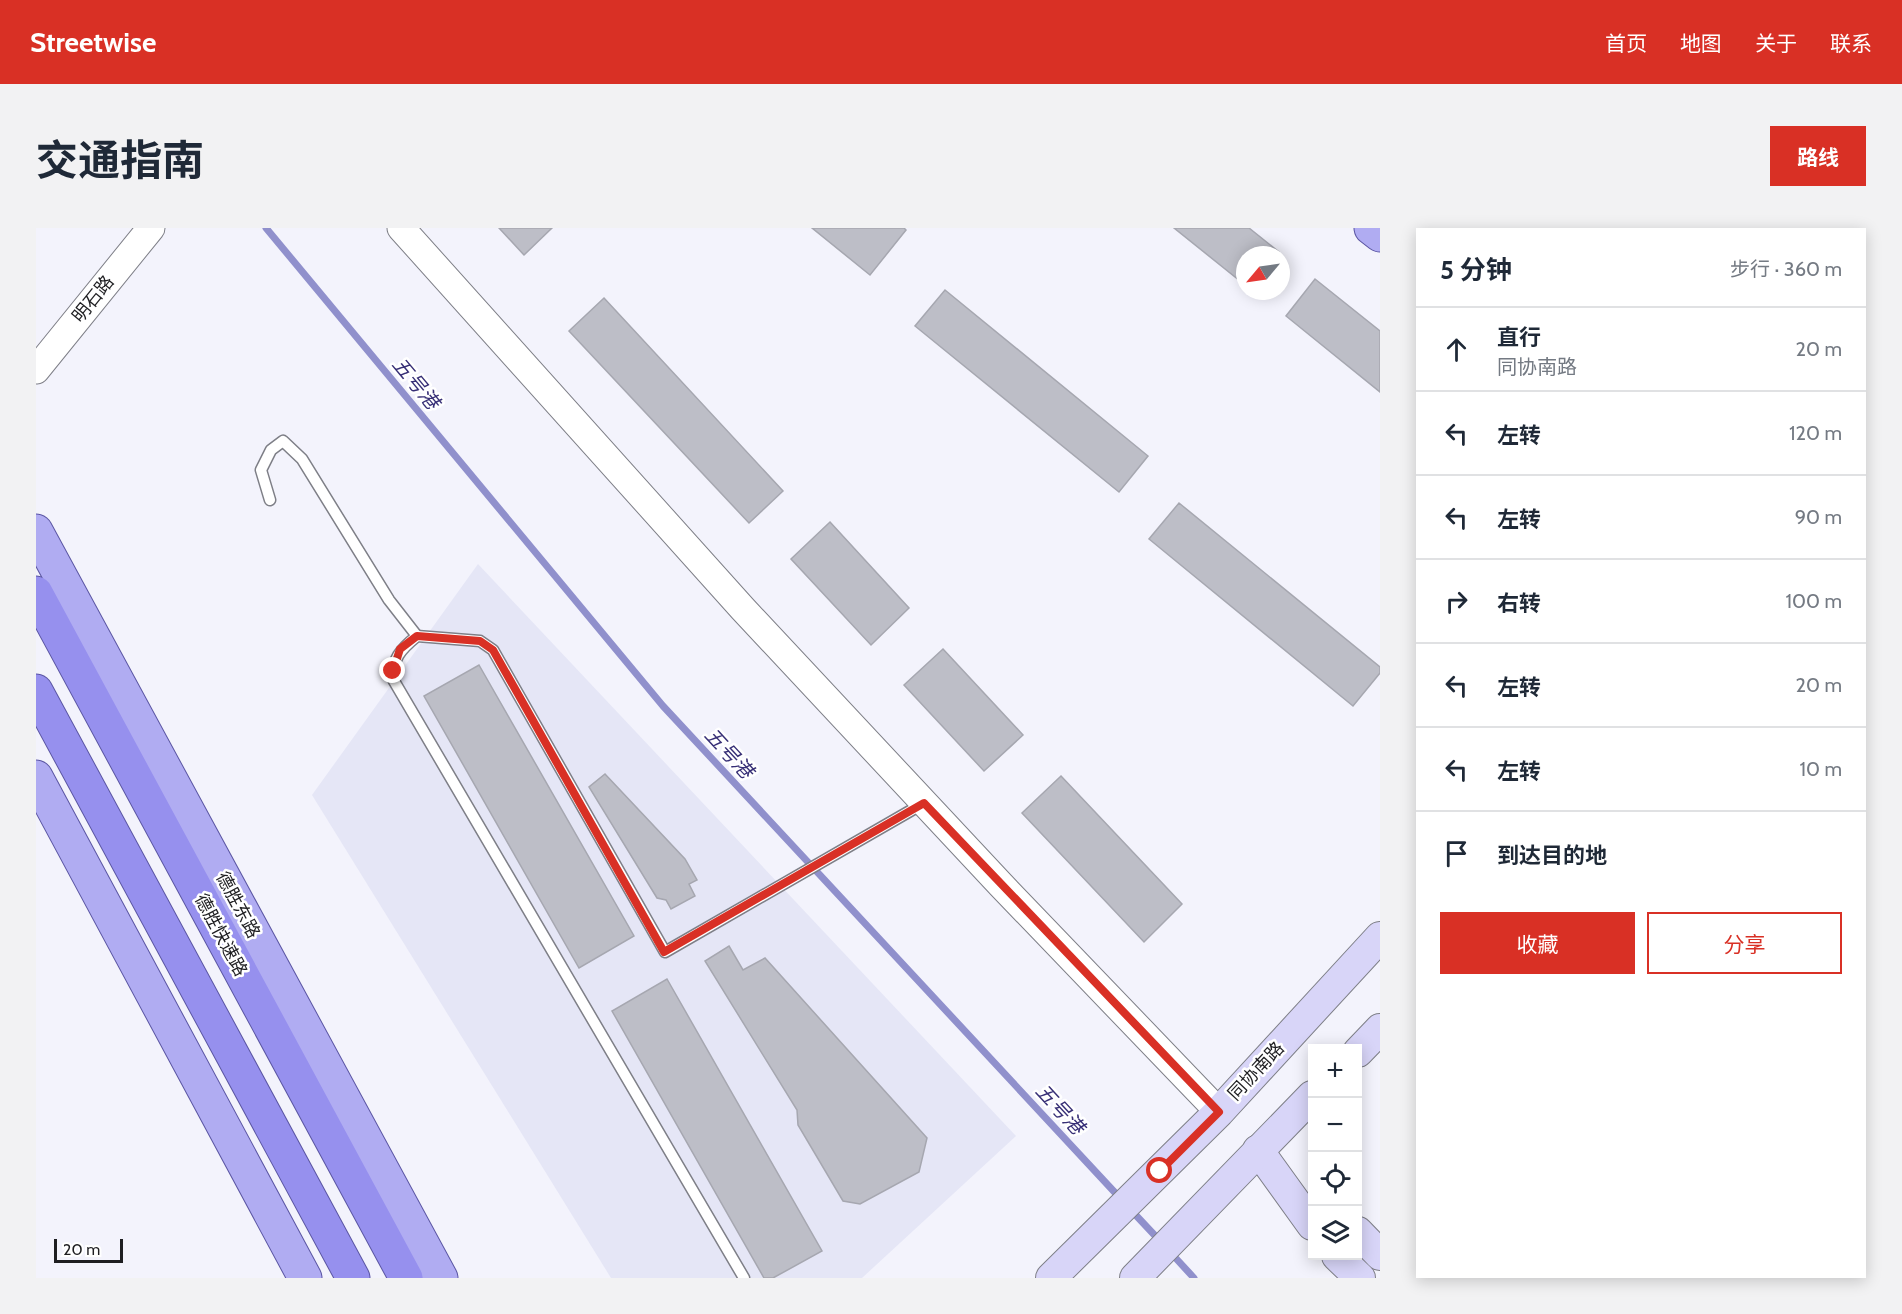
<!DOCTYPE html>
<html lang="zh">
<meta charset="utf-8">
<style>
body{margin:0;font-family:Cabin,"Noto Sans SC",sans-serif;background:#f2f2f3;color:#1f2937}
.controls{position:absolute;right:18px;bottom:18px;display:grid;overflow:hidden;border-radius:0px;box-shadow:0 3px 15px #0003}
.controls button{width:54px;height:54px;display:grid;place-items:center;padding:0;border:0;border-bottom:2px solid #e0e1e3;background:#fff;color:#1f2937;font:30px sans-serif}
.compass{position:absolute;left:1200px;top:18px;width:54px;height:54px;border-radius:50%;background:#fff;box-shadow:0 3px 15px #0003;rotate:241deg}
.scale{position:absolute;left:18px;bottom:15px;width:69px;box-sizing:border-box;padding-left:6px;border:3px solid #1e1e21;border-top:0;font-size:16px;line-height:21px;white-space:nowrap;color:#1e1e21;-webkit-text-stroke:4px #fff;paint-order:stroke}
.stop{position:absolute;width:18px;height:18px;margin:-14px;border:4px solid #d93025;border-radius:50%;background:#fff}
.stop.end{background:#d93025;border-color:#fff;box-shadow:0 2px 6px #0008}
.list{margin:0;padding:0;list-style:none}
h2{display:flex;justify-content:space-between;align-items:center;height:78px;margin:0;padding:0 24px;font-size:26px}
h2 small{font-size:20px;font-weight:400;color:#747a83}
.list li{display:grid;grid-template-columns:39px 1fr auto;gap:18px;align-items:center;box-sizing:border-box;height:84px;padding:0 24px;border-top:2px solid #e0e1e3}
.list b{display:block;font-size:22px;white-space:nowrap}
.list p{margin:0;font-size:20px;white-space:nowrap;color:#747a83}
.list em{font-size:20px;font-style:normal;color:#747a83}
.actions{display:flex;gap:12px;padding:18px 24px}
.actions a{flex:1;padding:14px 0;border:2px solid #d93025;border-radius:0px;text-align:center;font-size:21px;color:#d93025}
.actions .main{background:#d93025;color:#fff}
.icon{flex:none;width:33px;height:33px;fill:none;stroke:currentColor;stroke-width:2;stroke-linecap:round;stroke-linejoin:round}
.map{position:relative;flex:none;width:1344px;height:1050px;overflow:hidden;border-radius:0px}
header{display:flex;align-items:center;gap:36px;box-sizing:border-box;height:84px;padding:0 30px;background:#d93025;color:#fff}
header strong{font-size:28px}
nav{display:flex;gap:33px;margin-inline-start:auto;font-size:21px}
.intro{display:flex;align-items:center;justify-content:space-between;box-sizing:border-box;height:144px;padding:0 36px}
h1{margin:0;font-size:42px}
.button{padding:15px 27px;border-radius:0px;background:#d93025;color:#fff;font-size:21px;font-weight:700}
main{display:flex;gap:36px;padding:0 36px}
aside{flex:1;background:#fff;border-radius:0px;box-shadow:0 3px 15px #0003}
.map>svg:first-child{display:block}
.built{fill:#e5e6f6}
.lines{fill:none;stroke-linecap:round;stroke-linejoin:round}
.stream{stroke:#9090cc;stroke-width:7}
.building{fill:#bdbec7;stroke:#a6a7b0;stroke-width:1.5}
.service-casing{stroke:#7e7f87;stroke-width:13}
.tertiary-casing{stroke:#7e7f87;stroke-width:29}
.secondary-casing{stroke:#7e7f87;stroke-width:32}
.primary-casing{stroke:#5b56a3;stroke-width:35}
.trunk-casing{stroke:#5b56a3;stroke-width:35}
.service{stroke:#fff;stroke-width:10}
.tertiary{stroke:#fff;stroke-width:27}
.secondary{stroke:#d8d5f8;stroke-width:30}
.primary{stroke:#b0acf2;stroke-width:33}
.trunk{stroke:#9690ee;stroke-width:33}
.route{stroke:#d93025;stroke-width:8}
.labels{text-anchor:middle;stroke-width:5;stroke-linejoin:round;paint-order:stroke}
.street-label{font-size:18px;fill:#1e1e21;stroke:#fff}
.water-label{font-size:20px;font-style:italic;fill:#372f76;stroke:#fff}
</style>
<header>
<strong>Streetwise</strong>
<nav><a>首页</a><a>地图</a><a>关于</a><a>联系</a></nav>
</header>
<div class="intro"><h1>交通指南</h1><a class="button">路线</a></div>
<main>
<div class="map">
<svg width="1344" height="1050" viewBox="0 0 1344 1050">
<rect width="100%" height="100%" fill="#f3f3fc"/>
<polygon class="built" points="442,336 980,908 826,1050 575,1050 276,567"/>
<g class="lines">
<g class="stream">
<polyline points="230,0 627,478 1084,970"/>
<polyline points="1094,981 1125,1014"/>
<polyline points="1135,1025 1158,1050"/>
</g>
</g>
<g class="building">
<polygon points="463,0 516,0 488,27"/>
<polygon points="776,0 868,0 870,2 834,47"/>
<polygon points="1138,0 1213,0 1243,24 1240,27 1209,27 1209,57"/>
<polygon points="1279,51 1344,103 1344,164 1250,88"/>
<polygon points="909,62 1112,228 1083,264 879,98"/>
<polygon points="568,70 747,263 713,295 533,103"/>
<polygon points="1143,275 1344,439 1344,445 1317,478 1113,311"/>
<polygon points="794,294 873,380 835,417 755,331"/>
<polygon points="907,421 987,507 948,543 868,457"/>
<polygon points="443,437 598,708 543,740 388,468"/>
<polygon points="569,546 649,631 661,652 653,656 659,668 635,681 630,672 621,670 553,559"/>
<polygon points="1025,548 1146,676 1108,714 986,585"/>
<polygon points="693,718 707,742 729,730 891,910 883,944 824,976 807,973 762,897 761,882 669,733"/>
<polygon points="631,751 786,1023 737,1050 728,1050 576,783"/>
</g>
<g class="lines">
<g class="service-casing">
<g id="service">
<polyline points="234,272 225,242 235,222 247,213 266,231 353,372 381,408"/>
<path d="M 708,1050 L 358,453 C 355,431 365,421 381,408 L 444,413 L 457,422 L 629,724 L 888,575"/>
</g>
</g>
<g class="tertiary-casing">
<g id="tertiary">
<polyline points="365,0 707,381 965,657 1183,884"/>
<polyline points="0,142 115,0"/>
</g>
</g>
<g class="secondary-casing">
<g id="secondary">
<polyline points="1322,824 1344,801"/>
<polyline points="1222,922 1276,997"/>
<polyline points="1322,1004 1344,1027"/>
<polyline points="1301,1028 1324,1050"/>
<polyline points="1015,1050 1183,884 1344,709"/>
<polyline points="1099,1050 1276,868"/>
</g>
</g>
<g class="primary-casing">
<g id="primary">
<polyline points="1335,0 1344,7"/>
<polyline points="0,303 405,1050"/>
<polyline points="0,549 269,1050"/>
</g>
</g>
<g class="trunk-casing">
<g id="trunk">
<polyline points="0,365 370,1050"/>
<polyline points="0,463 317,1050"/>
</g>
</g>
<use href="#service" class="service"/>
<use href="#tertiary" class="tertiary"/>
<use href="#secondary" class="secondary"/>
<use href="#primary" class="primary"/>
<use href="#trunk" class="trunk"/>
</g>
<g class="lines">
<polyline class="route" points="357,443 364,421 381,408 444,413 457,422 628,724 888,575 1183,884 1124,943"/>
</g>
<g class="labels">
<g class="street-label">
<text transform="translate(57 71) rotate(-51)" y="6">明石路</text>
<text transform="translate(202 677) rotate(62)" y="6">德胜东路</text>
<text transform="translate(185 707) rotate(62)" y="6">德胜快速路</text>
<text transform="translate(1220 843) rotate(-47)" y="6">同协南路</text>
</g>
<g class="water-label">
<text transform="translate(380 155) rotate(50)" y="7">五号港</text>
<text transform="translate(693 525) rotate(47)" y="7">五号港</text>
<text transform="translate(1024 881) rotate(47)" y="7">五号港</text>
</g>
</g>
</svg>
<div class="controls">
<button>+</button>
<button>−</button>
<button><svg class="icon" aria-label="locate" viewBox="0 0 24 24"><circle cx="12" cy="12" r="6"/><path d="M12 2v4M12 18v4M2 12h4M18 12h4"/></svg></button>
<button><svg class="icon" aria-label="layers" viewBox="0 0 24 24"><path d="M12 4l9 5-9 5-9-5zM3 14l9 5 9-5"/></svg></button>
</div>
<svg class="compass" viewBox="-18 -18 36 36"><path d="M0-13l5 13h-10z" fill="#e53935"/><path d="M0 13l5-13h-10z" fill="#747a83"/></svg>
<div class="scale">20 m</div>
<div class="stop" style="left:1124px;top:943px"></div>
<div class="stop end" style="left:357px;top:443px"></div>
</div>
<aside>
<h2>5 分钟<small>步行 · 360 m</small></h2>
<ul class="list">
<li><svg class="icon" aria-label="ahead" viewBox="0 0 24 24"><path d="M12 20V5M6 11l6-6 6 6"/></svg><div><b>直行</b><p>同协南路</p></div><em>20 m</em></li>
<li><svg class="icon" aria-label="left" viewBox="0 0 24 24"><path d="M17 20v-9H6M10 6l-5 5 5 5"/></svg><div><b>左转</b></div><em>120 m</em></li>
<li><svg class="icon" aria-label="left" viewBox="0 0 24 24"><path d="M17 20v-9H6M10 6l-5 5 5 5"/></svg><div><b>左转</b></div><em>90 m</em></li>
<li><svg class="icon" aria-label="right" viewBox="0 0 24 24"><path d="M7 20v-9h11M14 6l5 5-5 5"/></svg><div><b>右转</b></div><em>100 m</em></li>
<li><svg class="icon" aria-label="left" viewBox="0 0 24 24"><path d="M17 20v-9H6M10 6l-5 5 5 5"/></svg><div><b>左转</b></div><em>20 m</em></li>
<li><svg class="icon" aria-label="left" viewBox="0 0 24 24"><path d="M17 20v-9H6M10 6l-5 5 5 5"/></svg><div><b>左转</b></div><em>10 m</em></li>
<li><svg class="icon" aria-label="arrive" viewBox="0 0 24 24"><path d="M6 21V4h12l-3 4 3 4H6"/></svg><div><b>到达目的地</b></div></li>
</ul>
<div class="actions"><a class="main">收藏</a><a>分享</a></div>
</aside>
</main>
